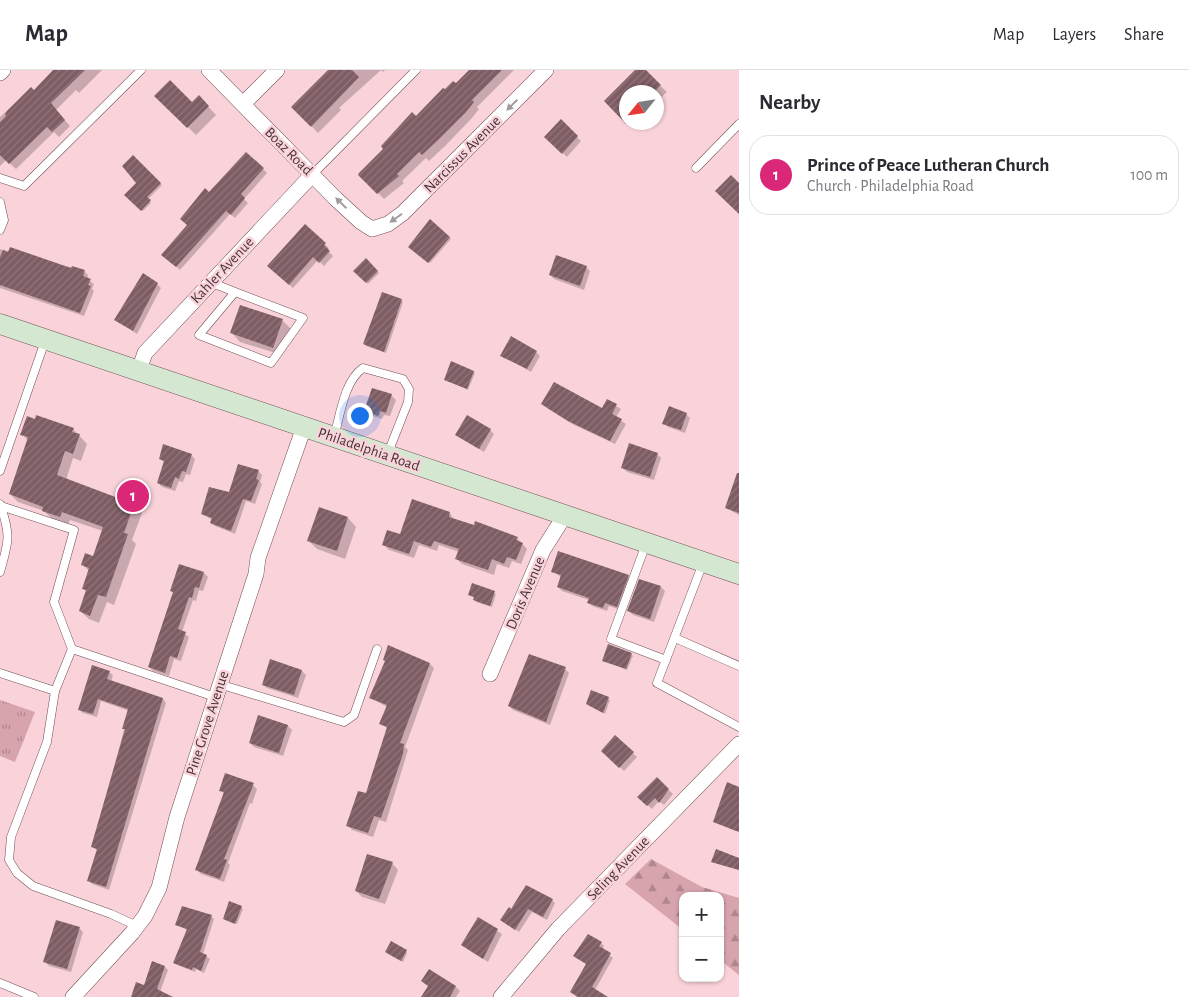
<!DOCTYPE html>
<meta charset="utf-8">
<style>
body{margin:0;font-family:"Alegreya Sans",sans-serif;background:#f2f2f3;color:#2b2b33}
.controls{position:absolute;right:15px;bottom:15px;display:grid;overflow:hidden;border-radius:10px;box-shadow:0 1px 4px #0004}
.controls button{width:45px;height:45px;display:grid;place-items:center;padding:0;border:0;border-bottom:1px solid #e1e1e2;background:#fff;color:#2b2b33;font:25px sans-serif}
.compass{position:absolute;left:619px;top:15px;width:45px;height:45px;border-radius:50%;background:#fff;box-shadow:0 1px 4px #0004;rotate:240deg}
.you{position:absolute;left:359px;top:345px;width:18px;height:18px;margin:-12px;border:4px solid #fff;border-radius:50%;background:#1a73e8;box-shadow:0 0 0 8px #1a73e833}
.badge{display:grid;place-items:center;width:32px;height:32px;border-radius:50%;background:#db2777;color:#fff;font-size:16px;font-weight:700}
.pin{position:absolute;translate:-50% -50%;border:2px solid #fff;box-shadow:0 1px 5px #0006}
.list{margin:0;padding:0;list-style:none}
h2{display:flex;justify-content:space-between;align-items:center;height:65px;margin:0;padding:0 20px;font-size:21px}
h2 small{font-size:16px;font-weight:400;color:#7c7c81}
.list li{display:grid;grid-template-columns:32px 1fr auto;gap:15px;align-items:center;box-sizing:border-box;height:80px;margin:0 10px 10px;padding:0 10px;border:1px solid #e1e1e2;border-radius:20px}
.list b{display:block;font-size:19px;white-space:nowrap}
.list p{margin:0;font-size:16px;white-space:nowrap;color:#7c7c81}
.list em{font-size:16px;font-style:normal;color:#7c7c81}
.map{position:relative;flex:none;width:739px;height:927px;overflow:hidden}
header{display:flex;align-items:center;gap:30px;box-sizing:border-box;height:70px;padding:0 25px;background:#fff;border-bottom:1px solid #e1e1e2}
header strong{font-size:24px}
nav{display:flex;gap:28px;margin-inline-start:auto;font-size:18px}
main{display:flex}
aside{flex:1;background:#fff}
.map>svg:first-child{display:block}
.forest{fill:url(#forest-firs)}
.park{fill:url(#park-tufts)}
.shadow{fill:#0003}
.building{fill:url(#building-hatch)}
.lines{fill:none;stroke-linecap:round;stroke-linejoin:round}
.service-casing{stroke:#704f55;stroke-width:9}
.minor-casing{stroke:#704f55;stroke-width:16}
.secondary-casing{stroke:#704f55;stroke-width:21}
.service{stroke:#fff;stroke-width:8}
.minor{stroke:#fff;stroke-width:15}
.secondary{stroke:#d4e7d0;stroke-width:20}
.oneway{fill:#a29a9b}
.labels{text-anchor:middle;stroke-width:5;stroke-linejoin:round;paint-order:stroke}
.street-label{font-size:15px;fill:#443437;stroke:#fad3da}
</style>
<header>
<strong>Map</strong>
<nav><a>Map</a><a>Layers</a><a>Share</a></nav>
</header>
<main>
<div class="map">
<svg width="739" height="927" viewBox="0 0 739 927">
<defs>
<pattern id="forest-firs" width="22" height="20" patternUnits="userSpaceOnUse" patternTransform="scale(1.25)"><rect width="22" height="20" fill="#d7a4ae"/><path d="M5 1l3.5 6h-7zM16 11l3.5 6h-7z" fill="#b0868e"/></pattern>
<pattern id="park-tufts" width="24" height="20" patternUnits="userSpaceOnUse" patternTransform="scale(1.25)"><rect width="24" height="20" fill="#d7a4ae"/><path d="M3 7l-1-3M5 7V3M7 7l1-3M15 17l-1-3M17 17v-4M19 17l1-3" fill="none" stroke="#b0868e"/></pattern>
<pattern id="building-hatch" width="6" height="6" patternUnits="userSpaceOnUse" patternTransform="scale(1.25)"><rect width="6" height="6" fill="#7e5c63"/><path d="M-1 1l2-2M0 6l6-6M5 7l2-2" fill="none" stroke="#90767b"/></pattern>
</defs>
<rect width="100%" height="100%" fill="#fad3da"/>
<polygon class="forest" points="651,789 702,817 739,828 739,905 720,890 720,826 683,826 683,860 625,814"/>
<polygon class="park" points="0,630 35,642 15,692 0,686"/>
<g class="shadow">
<polygon points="55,0 102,0 79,23 76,20 56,40 70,56 59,67 54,62 16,99 6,90 0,96 0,47 31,19 34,21"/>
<polygon points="330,0 385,0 383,2 381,0 339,38 341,40 318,63 293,37"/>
<polygon points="471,0 514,0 477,37 479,39 472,48 445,76 429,91 426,88 402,111 404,113 384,129 360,105 416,48"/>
<polygon points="637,0 644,0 667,22 656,32 656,22 626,22 626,52 606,31"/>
<polygon points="156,26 192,33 199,27 216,45 196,65"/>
<polygon points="561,51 581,71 567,87 546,67"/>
<polygon points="133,87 162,115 148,129 151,133 143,141 126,125 138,113"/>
<polygon points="263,99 267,103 244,129 248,133 235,148 230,144 180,200 167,188 209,124"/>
<polygon points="430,151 451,169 430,193 411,178"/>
<polygon points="305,156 329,178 327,180 333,186 324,196 318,190 293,218 273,200"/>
<polygon points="0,179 84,201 88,205 87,209 94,214 92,219 94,221 84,246 0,218"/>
<polygon points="366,190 379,203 368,214 355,201"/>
<polygon points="586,197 590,201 584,220 554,209 550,205"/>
<polygon points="157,214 161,218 137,264 116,250"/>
<polygon points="401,230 403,232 386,283 366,276 365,274"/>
<polygon points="282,250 291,259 282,285 240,272 232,263"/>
<polygon points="536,282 540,286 531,302 502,285"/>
<polygon points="474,302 475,303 468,320 445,309"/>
<polygon points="372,319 392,326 396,330 390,346 384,345 382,349 369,345 365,341"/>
<polygon points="607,330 621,339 616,347 626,354 615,374 574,355 547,338 602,339"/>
<polygon points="686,344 690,348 685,363 668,357 664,353"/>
<polygon points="73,359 87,374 81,391 73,388 66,410 133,435 142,443 132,470 136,474 114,535 107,532 99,553 89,549 80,541 87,522 83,518 89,501 83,495 94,487 103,461 70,450 68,455 52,449 44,441 18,432 10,424 28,371 22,364"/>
<polygon points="490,360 494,364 484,382 457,365"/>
<polygon points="657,384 661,388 654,410 627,402 623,398"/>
<polygon points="191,385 195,389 190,405 186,404 183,412 179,411 175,421 162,417 158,413 165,393 160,388"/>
<polygon points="258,401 262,405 260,412 262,414 255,434 246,431 235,464 215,456 211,453 212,450 202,444"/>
<polygon points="739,432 739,445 726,438"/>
<polygon points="450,443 454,450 517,468 527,479 521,494 512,491 509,498 497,494 494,505 462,494 457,489 459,482 439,475 437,481 419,475 414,488 389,480 384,475"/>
<polygon points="348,448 356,457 345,489 317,479 309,471"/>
<polygon points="552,501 628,506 632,510 621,540 609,536 607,541 592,536 588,532 589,530 562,521 558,517 561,507"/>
<polygon points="204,503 208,507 203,521 199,520 196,531 193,530 182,562 189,567 181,591 174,589 169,606 153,601 149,597 174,523"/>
<polygon points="473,515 496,524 492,537 476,532 475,528 469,525"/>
<polygon points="661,517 665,521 654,552 633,545 629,541"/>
<polygon points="631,584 633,586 627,600 603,590"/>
<polygon points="430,594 434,598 405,677 408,680 386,752 379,750 373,767 352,760 348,755 367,725 388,659 381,653 387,637 371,628"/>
<polygon points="565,599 569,603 550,655 513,640 509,636"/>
<polygon points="302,601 306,605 298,628 267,618 263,614"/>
<polygon points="109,602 113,605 111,612 163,629 166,633 109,820 92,814 88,810 98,781 93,777 129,641 101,631 97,647 83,643 80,640"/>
<polygon points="608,628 610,630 605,644 589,635"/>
<polygon points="258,647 288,656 292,660 283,686 254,677 250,673"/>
<polygon points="615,667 637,687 624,701 602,681"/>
<polygon points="226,704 253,715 257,719 252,734 250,733 228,793 230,795 224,812 201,804 197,800 224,724 221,720"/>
<polygon points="657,709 673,724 664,735 659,731 652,739 639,727"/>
<polygon points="739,718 739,757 737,756 735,761 714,751"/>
<polygon points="739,790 739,800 712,792"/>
<polygon points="392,793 398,800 385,834 362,827 356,821"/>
<polygon points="552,830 555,833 547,850 532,842 519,862 502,850 512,841"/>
<polygon points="241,837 243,839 237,854 224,849"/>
<polygon points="211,846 214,849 203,884 210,889 204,903 196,899 195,902 177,895 175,893 187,860 177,855"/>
<polygon points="478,849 502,864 488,892 462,875"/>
<polygon points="79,858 83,862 71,902 49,896 45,892"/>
<polygon points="601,873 604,876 602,880 613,888 591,927 577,927 571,922 587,894 575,886"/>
<polygon points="406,881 407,883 403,892 388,884"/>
<polygon points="165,897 168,900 160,922 167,927 132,927"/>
<polygon points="429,901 456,917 460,921 456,927 423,927 429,916"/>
</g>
<g class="building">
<polygon points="53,0 85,0 51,33 65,50 52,62 47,57 9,94 0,85 0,52 6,46 5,44 7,41 31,17 34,20"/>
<polygon points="328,0 352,0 359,7 311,57 291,37"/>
<polygon points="469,0 502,0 472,30 474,32 466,42 439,69 422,85 419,82 397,104 399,106 377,124 358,105 359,103 383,79 381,76 412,42 416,46 443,18 445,19 453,11 456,13"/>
<polygon points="635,0 646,0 661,15 654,22 626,22 626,54 604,31"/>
<polygon points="170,10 192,32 199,25 209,36 187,58 154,26"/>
<polygon points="561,49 578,66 562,84 544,67"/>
<polygon points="246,82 264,98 241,124 245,128 231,145 226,141 176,197 161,185 187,155 180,149 205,118 209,122"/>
<polygon points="133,85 161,113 147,127 151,130 141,141 124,125 136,113 122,96"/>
<polygon points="731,105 739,113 739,144 715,121"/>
<polygon points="430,149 450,167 428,193 408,177"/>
<polygon points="305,154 326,173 324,175 330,181 319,193 313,187 289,215 267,196"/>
<polygon points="10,177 71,198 72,196 85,200 83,206 91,209 88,215 91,216 80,243 0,215 0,187 3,180 8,182"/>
<polygon points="556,185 587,196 580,216 549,205"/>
<polygon points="366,188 378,201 366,213 353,201"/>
<polygon points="143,203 158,213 133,261 114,250"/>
<polygon points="382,222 402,229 384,282 363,274"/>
<polygon points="240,235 283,249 273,278 230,263"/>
<polygon points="511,266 537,281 527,299 500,286"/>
<polygon points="451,291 474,301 467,319 444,310"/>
<polygon points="554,312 602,338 607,329 617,334 612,344 622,349 610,371 568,351 541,334"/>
<polygon points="372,318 392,324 386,343 380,341 378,346 364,341"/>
<polygon points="669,336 687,343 681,360 662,354"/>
<polygon points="36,345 74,358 72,362 80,364 73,384 65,381 57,405 134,434 124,463 128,464 106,527 98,525 90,546 79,541 86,520 82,519 89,498 81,495 85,483 93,486 103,457 62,442 60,447 42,441 43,437 9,424 28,367 20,365 27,346 35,349"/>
<polygon points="467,345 491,359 479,379 455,365"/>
<polygon points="629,373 658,383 650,407 621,398"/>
<polygon points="163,374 192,384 186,402 182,401 179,409 175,407 171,418 157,413 164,391 159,389"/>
<polygon points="238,394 259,400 256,409 259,410 251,431 243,429 231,461 210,453 212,448 201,444 209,417 229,422"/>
<polygon points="737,403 739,403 739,443 725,438"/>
<polygon points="412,429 450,442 449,447 474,455 475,451 518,467 516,470 523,473 516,490 507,487 504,494 492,489 488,500 455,489 459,479 434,471 431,477 414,471 409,484 382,475 387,460 400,464"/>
<polygon points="319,437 348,447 337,481 307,471"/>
<polygon points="558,481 629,505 617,537 605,533 603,538 587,533 589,528 557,517 561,505 551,502"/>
<polygon points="179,494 204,502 199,518 195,517 192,528 189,527 178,559 186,562 177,588 170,586 165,603 148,597 173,522 170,521"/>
<polygon points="639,509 661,516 650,549 627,541"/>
<polygon points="472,513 495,521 490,536 473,530 474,527 468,525"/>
<polygon points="608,574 632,583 626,599 602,591"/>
<polygon points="388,575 430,593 400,673 404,674 403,684 381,748 374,746 368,763 346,756 358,721 366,723 387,657 379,654 387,635 369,628 385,591 383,590"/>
<polygon points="529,584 566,597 546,652 508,636"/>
<polygon points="270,589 302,600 294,625 262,615"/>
<polygon points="92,595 110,601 107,609 163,628 106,817 87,811 97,779 91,777 125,659 122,659 128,639 98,629 93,644 78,640"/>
<polygon points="591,620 609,627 603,643 586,634"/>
<polygon points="258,645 288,655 279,683 249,673"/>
<polygon points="615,665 634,682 619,698 601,681"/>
<polygon points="225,703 254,713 224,789 227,790 220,809 195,800 224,722 219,721"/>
<polygon points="657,707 669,719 659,733 655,728 647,736 637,727"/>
<polygon points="727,712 739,717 739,762 713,752"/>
<polygon points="716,779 739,788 739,800 711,792"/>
<polygon points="367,784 393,792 379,829 355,821"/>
<polygon points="526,815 553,829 543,847 528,839 515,860 500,850 509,837 511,839"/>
<polygon points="229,831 242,836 235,854 223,849"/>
<polygon points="182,836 212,845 200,882 207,885 201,901 193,897 192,900 173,893 187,859 175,855"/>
<polygon points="478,847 498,859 483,889 461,875"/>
<polygon points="56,850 80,857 67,899 43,892"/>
<polygon points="588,864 602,872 599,876 611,883 592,917 608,927 578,927 570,922 586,894 573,886"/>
<polygon points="391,871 407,880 401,891 385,882"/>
<polygon points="152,891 165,896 157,919 173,927 131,927 136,912 144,915"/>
<polygon points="429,899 456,916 450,927 421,927 428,916 421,911"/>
</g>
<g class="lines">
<g class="service-casing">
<g id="service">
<polyline points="696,98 739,54"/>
<polyline points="312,105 416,0"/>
<polyline points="0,108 24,116 141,0"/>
<polyline points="0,132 4,150 0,160"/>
<polyline points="210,212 235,222 199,265 271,293 303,248 235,222"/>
<path d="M 334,367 C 340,346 344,311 363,298 L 403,309 L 409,319 L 408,332 L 388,383"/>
<polyline points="0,401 45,271"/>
<path d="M 0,434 C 11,465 9,471 0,502"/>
<polyline points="646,474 611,569 666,590"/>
<polyline points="703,493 657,613 739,657"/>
<polyline points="675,568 739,596"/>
<polyline points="72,579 215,627"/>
<polyline points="0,603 55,621 72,579 54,532 74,460 1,436"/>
<polyline points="219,614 344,652 354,645 377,579"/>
<polyline points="55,621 47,672 11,767 9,790 17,803 33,816 111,844 137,856"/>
<polyline points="0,913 34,927"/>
</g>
</g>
<g class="minor-casing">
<g id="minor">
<polyline points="209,0 336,129 361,152 372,159 388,154 403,143 546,0"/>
<polyline points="0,3 3,0"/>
<polyline points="243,34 277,0"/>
<polyline points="139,300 145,283 312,105"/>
<polyline points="490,604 543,480 565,445"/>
<polyline points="73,927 132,863 145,846 159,818 177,747 256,504 258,488 304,357"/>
<polyline points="501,927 558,859 739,674"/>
</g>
</g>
<g class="secondary-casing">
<polyline id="secondary" points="0,254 739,504"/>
</g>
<use href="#service" class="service"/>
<use href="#minor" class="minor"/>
<use href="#secondary" class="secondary"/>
</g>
<defs><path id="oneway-solid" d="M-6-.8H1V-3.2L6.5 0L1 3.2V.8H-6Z" transform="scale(1.25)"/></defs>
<g class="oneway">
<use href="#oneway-solid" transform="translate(512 35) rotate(135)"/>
<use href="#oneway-solid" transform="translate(341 133) rotate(-136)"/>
<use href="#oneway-solid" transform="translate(396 148) rotate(145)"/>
</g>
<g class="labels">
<g class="street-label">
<text transform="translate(289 81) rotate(45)" y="5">Boaz Road</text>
<text transform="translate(462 84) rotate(-45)" y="5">Narcissus Avenue</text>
<text transform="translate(222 200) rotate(-47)" y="5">Kahler Avenue</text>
<text transform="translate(369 379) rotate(19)" y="5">Philadelphia Road</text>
<text transform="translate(525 523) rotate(-67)" y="5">Doris Avenue</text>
<text transform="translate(207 653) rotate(-72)" y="5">Pine Grove Avenue</text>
<text transform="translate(618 798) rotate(-46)" y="5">Seling Avenue</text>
</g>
</g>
</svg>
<div class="controls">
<button>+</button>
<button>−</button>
</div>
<svg class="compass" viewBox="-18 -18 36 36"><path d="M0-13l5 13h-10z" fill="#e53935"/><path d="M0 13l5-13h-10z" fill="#7c7c81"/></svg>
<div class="you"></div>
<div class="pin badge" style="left:133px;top:426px">1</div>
</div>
<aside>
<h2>Nearby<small></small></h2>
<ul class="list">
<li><span class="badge">1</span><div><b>Prince of Peace Lutheran Church</b><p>Church · Philadelphia Road</p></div><em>100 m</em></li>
</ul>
</aside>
</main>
